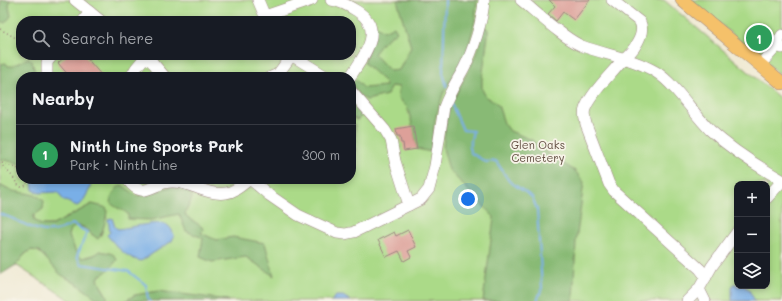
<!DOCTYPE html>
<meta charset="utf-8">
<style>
body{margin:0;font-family:Mali,sans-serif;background:#20242c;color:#f1f3f6}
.controls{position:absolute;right:12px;bottom:12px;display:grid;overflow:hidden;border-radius:8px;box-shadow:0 2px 6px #0003}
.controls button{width:36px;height:36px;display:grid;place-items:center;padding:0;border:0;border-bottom:1px solid #363941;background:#171b24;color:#f1f3f6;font:20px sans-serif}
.you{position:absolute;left:468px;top:199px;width:14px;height:14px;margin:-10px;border:3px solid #fff;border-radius:50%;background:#1a73e8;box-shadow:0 0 0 6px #1a73e833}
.badge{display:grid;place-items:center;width:26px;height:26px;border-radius:50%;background:#0b8043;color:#fff;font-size:13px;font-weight:700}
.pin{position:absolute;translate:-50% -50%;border:2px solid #fff;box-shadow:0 1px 4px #0006}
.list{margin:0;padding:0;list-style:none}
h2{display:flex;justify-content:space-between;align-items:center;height:52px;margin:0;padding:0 16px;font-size:17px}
h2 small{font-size:13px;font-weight:400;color:#9ea1a6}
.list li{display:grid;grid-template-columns:26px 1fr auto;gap:12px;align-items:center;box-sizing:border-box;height:60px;padding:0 16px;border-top:1px solid #363941}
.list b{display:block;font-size:15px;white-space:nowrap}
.list p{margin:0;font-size:13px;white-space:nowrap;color:#9ea1a6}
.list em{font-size:13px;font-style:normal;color:#9ea1a6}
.icon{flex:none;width:22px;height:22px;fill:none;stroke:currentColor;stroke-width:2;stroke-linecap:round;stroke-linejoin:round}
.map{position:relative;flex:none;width:782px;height:301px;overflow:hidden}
.search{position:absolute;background:#171b24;box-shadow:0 2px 6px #0003;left:16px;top:16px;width:340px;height:44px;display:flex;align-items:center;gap:10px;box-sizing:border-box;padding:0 14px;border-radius:16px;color:#9ea1a6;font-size:15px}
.panel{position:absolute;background:#171b24;box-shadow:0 2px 6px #0003;left:16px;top:72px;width:340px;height:112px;border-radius:16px}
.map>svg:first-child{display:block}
.green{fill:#abda88;stroke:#7a7c5a;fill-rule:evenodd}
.forest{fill:#88ba74;stroke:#696c50}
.water{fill:#79afe7;stroke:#626789}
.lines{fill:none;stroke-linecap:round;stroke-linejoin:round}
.stream{stroke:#79afe7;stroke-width:2}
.building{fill:#dda099}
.minor-casing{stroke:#9d8480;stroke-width:12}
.major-casing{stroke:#9d8480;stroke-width:14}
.path{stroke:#9d8480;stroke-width:1.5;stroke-dasharray:1 3;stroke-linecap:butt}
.minor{stroke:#fff;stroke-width:11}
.major{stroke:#f5c16b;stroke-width:13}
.labels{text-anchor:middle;stroke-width:3.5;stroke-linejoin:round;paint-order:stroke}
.park-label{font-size:11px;fill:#624e42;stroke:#f7f3e8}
</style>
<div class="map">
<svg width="782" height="301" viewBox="0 0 782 301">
<rect width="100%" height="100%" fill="#f7f3e8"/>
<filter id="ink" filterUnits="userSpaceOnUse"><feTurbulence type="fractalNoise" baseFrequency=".025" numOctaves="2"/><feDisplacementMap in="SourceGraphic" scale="8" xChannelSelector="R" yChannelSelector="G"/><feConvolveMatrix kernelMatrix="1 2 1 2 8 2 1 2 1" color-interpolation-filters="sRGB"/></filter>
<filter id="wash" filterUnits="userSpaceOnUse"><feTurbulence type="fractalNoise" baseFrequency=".012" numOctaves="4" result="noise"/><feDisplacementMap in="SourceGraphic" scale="16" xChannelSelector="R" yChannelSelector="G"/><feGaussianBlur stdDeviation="0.9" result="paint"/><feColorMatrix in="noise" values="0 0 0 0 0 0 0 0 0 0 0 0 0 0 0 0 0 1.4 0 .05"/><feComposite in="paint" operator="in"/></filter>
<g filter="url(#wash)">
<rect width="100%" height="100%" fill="#f0ead4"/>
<g class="green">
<path d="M 0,0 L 664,0 L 782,100 L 782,301 L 351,301 L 336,296 L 331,301 L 229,301 L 135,295 L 125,301 L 71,301 L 16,265 C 20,260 25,252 32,250 C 41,249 53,267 60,273 C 73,284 92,290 107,296 L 101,286 L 98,279 L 100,275 L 103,274 L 117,260 L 98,254 L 82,258 L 76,252 L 68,234 L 72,227 L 76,225 L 87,229 L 92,235 L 101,235 L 105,220 L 107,217 L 92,204 L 53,225 L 41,225 L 34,220 L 34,195 L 10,191 L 0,185 ZM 21,21 L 351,21 L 351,55 L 21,55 ZM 21,77 L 351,77 L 351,179 L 21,179 ZM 737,184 L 767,184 L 767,286 L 737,286 Z"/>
<polygon points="691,0 782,0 782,76"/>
</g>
<g class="forest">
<polygon points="1,0 10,0 9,7 11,16 5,23 0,21"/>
<polygon points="397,0 477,0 475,21 467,53 443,94 435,120 431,152 417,149 411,120 407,107 398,98 399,87 391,86 387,95 367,100 361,97 351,86 353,77 364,88 386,86 385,82 364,63 375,25 384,31 394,26 397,31 383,42 374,54 390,71 399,70 411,47"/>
<polygon points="485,26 488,30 488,35 482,79 482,89 486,97 494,101 498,105 504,123 510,131 532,140 547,153 575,171 584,182 576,242 573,301 483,301 494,217 449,170 443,148 447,112 474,59"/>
<path d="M 29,58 L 32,61 L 36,77 L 21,77 L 21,164 L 0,159 L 0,64 L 6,63 L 8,66 C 14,67 22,60 29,58 Z"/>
<path d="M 351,97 C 357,103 363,108 361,117 L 357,120 L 351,117 Z"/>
<polygon points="351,124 354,124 355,126 356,142 353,144 356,150 355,154 351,157"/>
<path d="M 0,185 C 13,196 33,189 44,201 L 43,209 L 33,216 L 34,220 L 41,225 L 53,225 L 92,204 L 104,207 L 107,209 C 107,217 103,233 98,239 C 87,232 79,216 68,234 L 76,252 L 82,258 C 88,257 95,256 100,251 C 107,253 115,252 117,260 C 112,266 107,273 100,275 L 98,279 L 101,286 L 107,296 L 107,300 L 96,298 L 77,284 L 60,274 L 39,251 L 31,250 L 25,254 L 16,265 L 0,275 Z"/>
<path d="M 122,185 L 137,196 L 146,195 L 172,186 L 190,191 C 196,199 186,207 185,215 L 202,227 L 203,230 L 201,233 L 216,240 L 233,237 L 265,243 L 274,276 L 246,257 L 212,262 L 200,257 L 203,238 L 186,231 L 179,214 L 151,220 L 128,219 L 128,214 C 122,209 113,207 110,202 C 112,195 116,187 122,185 Z"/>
<polygon points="158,291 228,300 229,301 125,301 135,295"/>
</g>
<g class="water">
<polygon points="35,179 89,179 91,187 82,203 77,206 63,200 58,192 39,193 33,190 32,182"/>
<path d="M 112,218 L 115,227 L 118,229 C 127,228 158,221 165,224 C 170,226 173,231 174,236 L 172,241 L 141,261 C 126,258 117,247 107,235 L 110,232 L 108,219 Z"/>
<polygon points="734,284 737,284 737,286 744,286 749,290 755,301 732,301 732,287"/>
<polygon points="336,296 343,296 351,301 331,301"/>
</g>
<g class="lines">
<g class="stream">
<polyline points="445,0 443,73 447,87"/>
<polyline points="451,103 463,130 473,131 469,148 471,153 486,162 496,161 509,181 532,197 537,209 542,288 537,301"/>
<path d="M 0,214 C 28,222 42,242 72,224 L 87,232 L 77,256 L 81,264 L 128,271 L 146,285 L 148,299 L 150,301"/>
</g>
</g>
<g id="blocks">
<g class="building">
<polygon points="549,0 590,0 574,20 563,12 556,21 548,14 555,6"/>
<polygon points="67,55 84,55 103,77 70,77 58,63"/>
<polygon points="413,126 417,149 404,151 403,143 401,143 400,136 397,136 396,129"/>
<polygon points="408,230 416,247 408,251 411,257 404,261 399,251 386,257 378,240 394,232 396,236"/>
</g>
</g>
</g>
<g filter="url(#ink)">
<use href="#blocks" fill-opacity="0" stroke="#9d8480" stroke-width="1"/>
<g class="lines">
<g class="minor-casing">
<g id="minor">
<polyline points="75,0 101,21"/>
<polyline points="258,0 267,21"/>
<path d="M 331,0 C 340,1 349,6 357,11 C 386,29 364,56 350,77"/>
<path d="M 521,0 C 537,13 563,38 582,46 C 606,55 633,58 656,72 C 675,84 693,113 710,130 C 732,150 757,166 782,180"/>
<path d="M 612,0 L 640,22 C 646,34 633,52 623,59 C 613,72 590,94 585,109 C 583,114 585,119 586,124 L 609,184 L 614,191 L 700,269 L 706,277"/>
<polyline points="265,16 312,0"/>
<polyline points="83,21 90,12"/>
<polyline points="778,45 779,40 782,35"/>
<polyline points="145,55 153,63 165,77"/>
<polyline points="291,55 327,77"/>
<polyline points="760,65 778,45 782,48"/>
<polyline points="47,77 47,62 53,55"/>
<polyline points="131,77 136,68 146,56"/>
<polyline points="271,77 278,74 291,56"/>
<polyline points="351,91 385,130 391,140 395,161 409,205"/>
<path d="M 127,179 C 144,203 152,181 173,182 C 191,182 207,196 226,193 C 235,192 243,184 250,179"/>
<path d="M 250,179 L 269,195 L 298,215 L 337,233 L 345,234 L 354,232 L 421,199 L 429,189 L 435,166 L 444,107 C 449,93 457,81 464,68 C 473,51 483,20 484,0"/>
<polyline points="767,198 782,181"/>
<polyline points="687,301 699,289"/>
<polyline points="705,301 699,289 712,266 737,232"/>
</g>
</g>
<g class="major-casing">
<polyline id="major" points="682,0 782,83"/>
</g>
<g class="path">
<polyline points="0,29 21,41"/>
<polyline points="0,163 13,177 17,184 21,187 27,185 27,179"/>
<polyline points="2,163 21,170"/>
</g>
<use href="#minor" class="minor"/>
<use href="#major" class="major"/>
</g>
</g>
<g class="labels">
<g class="park-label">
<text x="538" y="149">Glen Oaks<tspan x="538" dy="13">Cemetery</tspan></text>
</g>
</g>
</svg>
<div class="controls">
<button>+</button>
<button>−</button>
<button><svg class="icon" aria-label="layers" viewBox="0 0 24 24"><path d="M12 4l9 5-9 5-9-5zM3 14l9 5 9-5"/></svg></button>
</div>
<div class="you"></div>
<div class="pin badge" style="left:759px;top:38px;background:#2e9e5b">1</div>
<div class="search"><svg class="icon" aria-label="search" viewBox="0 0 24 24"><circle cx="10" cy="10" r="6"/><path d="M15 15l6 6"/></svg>Search here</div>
<section class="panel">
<h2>Nearby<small></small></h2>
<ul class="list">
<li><span class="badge" style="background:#2e9e5b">1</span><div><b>Ninth Line Sports Park</b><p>Park · Ninth Line</p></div><em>300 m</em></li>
</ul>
</section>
</div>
